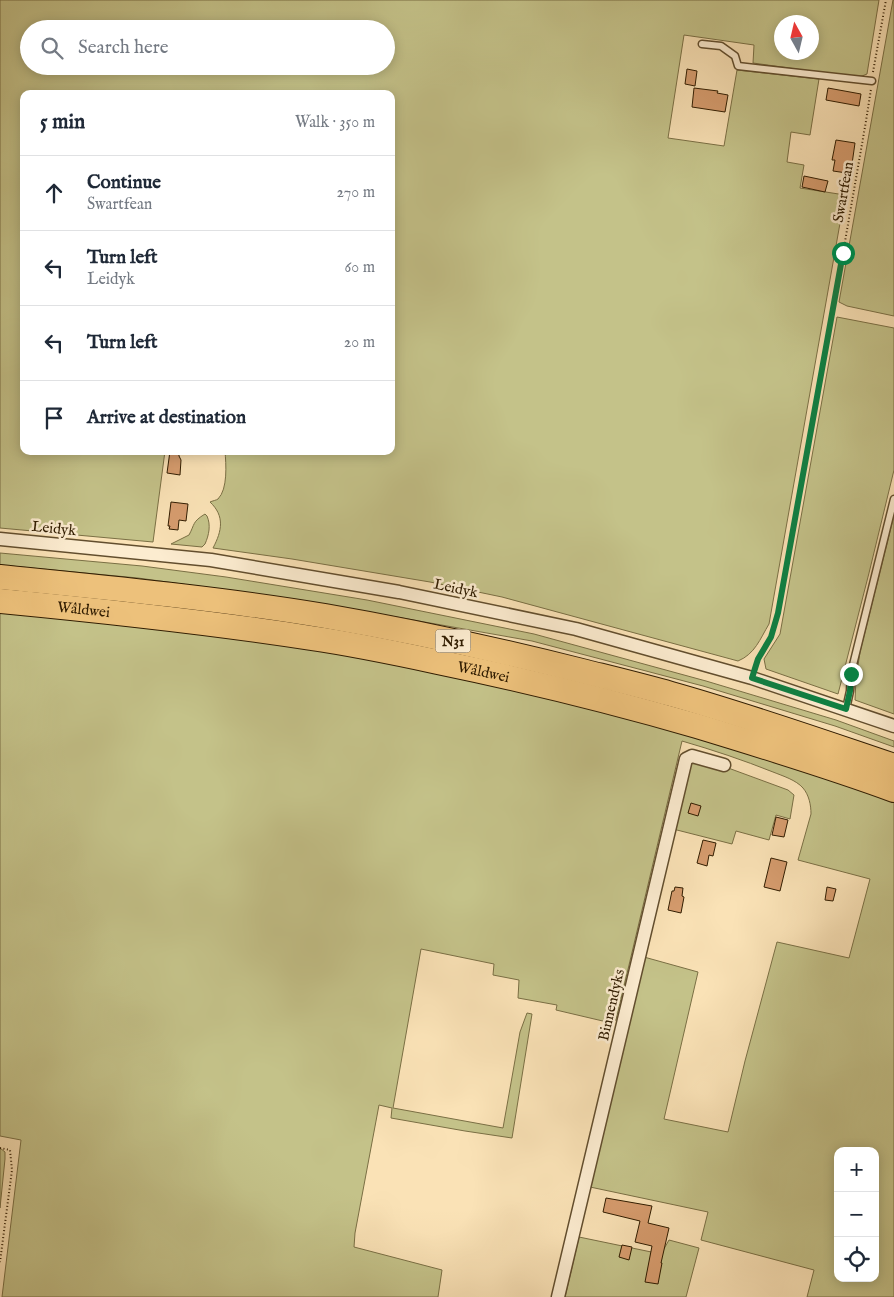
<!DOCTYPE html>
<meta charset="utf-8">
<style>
body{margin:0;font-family:"IM FELL English",serif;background:#f2f2f3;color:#1f2937}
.controls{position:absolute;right:15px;bottom:15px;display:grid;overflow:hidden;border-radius:10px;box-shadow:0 2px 12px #0003}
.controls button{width:45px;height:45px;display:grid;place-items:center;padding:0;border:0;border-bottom:1px solid #e0e1e3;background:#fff;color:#1f2937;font:25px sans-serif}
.compass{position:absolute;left:774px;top:15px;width:45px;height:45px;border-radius:50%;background:#fff;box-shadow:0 2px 12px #0003;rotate:352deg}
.stop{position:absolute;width:15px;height:15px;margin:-11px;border:4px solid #0b8043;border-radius:50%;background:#fff}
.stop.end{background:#0b8043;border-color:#fff;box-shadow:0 1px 5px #0008}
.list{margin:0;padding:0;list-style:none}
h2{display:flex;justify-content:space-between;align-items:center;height:65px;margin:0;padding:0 20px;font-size:21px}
h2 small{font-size:16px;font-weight:400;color:#747a83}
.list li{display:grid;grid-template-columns:32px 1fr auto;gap:15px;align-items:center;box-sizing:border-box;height:75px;padding:0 20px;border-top:1px solid #e0e1e3}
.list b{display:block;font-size:19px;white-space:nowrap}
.list p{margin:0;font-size:16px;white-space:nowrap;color:#747a83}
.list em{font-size:16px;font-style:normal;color:#747a83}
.icon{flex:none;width:28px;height:28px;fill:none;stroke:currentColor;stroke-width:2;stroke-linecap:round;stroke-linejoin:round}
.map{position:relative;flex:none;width:894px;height:1297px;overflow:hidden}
.search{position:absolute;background:#fff;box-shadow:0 2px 12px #0003;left:20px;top:20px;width:375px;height:55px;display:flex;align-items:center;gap:12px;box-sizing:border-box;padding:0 18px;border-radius:28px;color:#747a83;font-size:19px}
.panel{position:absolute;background:#fff;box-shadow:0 2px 12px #0003;left:20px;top:90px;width:375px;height:365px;border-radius:10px}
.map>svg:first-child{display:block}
.green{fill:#c4c289;stroke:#7a6f44;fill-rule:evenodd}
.building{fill:#d69c6e;stroke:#301c00}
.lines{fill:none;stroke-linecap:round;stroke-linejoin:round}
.lane-casing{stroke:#624e2e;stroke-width:9}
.street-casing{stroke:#624e2e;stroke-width:15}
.highway-casing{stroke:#301c00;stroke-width:26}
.path{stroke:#301c00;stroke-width:2;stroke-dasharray:1 2.5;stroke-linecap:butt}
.lane{stroke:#fcecd0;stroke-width:6}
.street{stroke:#fcecd0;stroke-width:12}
.highway{stroke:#edc17b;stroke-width:24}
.route{stroke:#0b8043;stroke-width:6}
.labels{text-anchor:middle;stroke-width:5;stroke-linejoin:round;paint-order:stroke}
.shield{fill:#fcecd0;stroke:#6d5a3e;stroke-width:1}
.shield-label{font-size:14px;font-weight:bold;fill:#301c00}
.street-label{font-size:15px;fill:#301c00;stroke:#fcecd0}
</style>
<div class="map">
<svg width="894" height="1297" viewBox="0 0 894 1297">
<rect width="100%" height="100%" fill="#fae2b6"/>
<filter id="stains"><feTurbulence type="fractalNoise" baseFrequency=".004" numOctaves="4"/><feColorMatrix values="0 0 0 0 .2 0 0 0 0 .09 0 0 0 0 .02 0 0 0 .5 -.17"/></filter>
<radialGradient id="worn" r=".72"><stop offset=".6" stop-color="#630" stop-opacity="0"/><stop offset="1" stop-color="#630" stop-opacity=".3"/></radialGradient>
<g class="green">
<path d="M 0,0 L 879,0 L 867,74 L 862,76 L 853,77 L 753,63 L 754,45 L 684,35 L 668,138 L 724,146 L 737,70 L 819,79 L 810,135 L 791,132 L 787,162 L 804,165 L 800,188 L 845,195 L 769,624 C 760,639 755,654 738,661 L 502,597 L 430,582 L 292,559 L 213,548 C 222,531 225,516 210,502 C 212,501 217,500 218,499 C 228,489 226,464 225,451 L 391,451 L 391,94 L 237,94 L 213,92 L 213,94 L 24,94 L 24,451 L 165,451 L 153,542 L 0,528 ZM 782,22 L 812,22 L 812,52 L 782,52 ZM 29,29 L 386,29 L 386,66 L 29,66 Z"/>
<polygon points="893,0 894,0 894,316 847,306 839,302"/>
<polygon points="837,317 894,328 894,470 869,573 838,694 766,669 764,659 780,634"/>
<path d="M 205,514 L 207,516 C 211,525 209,535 205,544 L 202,547 L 171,544 L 189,535 C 195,524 192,522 205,514 Z"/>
<polygon points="894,515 894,714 855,700 856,679 860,652"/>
<polygon points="0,553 142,566 226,577 367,600 534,634 706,681 836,720 894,741 894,747 835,726 703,686 532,641 368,612 233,591 138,578 0,565"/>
<path d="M 0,609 L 189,628 L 400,662 L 684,730 L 894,800 L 894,1297 L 807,1297 L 814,1270 L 701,1240 L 708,1212 L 590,1187 L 644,957 L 698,972 L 664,1119 L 728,1132 L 745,1061 L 777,942 L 849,958 L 870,879 L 798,860 L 811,814 C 811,805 809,795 803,788 C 796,780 783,776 773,772 C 743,760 713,750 682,741 L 616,1020 L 607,1022 L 556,1010 L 557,1005 L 518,998 L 519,980 L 493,975 L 494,964 L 421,949 L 393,1108 L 503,1128 L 520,1032 L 527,1013 L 532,1014 L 512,1138 L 465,1131 L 391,1118 L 392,1108 L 379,1105 L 355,1233 L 354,1247 L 442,1270 L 438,1297 L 2,1297 L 21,1140 L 0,1136 ZM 838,1151 L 875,1151 L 875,1278 L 838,1278 Z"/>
<polygon points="701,758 788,790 794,795 790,819 776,815 769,840 736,831 732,844 673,829 689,765 692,761"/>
<polygon points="0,1148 5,1152 5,1159 0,1208"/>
<polygon points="579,1237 661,1254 669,1240 699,1248 686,1297 565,1297"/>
</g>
<g class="building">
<polygon points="687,69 697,71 695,86 685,84"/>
<polygon points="694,88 718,91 717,93 728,95 725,112 692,107"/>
<polygon points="828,88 861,94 859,106 826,100"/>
<polygon points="836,140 855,143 852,164 849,164 847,173 833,171 835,160 832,160"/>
<polygon points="804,176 828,181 825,192 802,187"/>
<polygon points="170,451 179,451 179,456 181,460 180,475 167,473"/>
<polygon points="171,502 188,504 186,521 179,520 178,530 169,529 170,526 168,526"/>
<polygon points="691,803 701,806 698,816 688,813"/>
<polygon points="776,817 788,820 784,837 772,835"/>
<polygon points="703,840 716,843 713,856 709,855 707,866 697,863"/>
<polygon points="771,858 787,862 780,891 764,887"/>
<polygon points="675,887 683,888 682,896 684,897 681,913 668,910 672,891 674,891"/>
<polygon points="827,887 836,889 833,901 825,900"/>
<polygon points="606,1198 652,1206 648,1223 669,1228 661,1263 662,1263 658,1284 645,1282 652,1246 635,1242 640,1221 603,1212"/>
<polygon points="622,1245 632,1247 629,1260 619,1257"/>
</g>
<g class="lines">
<g class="lane-casing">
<g id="lane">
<polyline points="702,44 721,46 735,56 738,66 872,81"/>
<polyline points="846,709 850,691 851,673 894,499"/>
</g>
</g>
<g class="street-casing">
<g id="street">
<polyline points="0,539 211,560 399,592 576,629 752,678 894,726"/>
<polyline points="558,1297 686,759 692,756 724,765"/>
</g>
</g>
<g class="highway-casing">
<g id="highway">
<path d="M 0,577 C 108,588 217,598 325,616 C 412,631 499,650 586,672 C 614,679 643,686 671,694 C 746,715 820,741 894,766"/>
<path id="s1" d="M 0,601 C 104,611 208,622 311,638 C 353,644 396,653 438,662 C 525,680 611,701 697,726 C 763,746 829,766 894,790"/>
</g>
</g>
<g class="path">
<polyline points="873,72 886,0"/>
<polyline points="756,666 763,649 771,637 778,613 843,253 866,121 871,89"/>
<polyline points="0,1148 10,1150 12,1170 0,1262"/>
</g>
<use href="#lane" class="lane"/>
<use href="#street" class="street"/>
<use href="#highway" class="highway"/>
</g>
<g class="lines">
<polyline class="route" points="843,253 778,613 771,637 758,659 752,678 846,709 850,691 851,674"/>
</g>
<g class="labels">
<rect class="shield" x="435.5" y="629.5" width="35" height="23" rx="4"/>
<g class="shield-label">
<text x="453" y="646">N31</text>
</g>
<g class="street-label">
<text transform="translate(843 192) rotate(-80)" y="5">Swartfean</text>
<text transform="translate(54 528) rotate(6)" y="5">Leidyk</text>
<text transform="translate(456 588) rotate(12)" y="5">Leidyk</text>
<text dy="5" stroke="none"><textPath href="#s1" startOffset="84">Wâldwei</textPath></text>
<text dy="5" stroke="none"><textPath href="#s1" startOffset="489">Wâldwei</textPath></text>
<text transform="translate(611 1005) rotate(-77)" y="5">Binnendyks</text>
</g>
</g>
<rect width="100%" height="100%" filter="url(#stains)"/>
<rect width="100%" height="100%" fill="url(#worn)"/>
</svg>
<div class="controls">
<button>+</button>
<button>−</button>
<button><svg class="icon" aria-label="locate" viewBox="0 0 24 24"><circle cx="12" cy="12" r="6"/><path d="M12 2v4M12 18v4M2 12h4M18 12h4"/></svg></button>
</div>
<svg class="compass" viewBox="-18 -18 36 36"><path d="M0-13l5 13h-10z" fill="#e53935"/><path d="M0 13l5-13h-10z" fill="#747a83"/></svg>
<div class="stop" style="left:843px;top:253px"></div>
<div class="stop end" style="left:851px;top:674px"></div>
<div class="search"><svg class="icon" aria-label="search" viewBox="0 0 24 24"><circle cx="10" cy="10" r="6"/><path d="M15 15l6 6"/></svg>Search here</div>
<section class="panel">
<h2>5 min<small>Walk · 350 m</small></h2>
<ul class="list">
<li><svg class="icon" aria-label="ahead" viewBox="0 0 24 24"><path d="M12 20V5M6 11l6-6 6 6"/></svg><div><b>Continue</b><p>Swartfean</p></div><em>270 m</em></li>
<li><svg class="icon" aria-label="left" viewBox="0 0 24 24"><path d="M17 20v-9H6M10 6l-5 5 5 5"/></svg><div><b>Turn left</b><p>Leidyk</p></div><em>60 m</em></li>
<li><svg class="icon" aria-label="left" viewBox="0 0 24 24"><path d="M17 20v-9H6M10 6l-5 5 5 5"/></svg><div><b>Turn left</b></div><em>20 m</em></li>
<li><svg class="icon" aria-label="arrive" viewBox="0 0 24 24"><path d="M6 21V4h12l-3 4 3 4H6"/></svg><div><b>Arrive at destination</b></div></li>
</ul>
</section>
</div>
